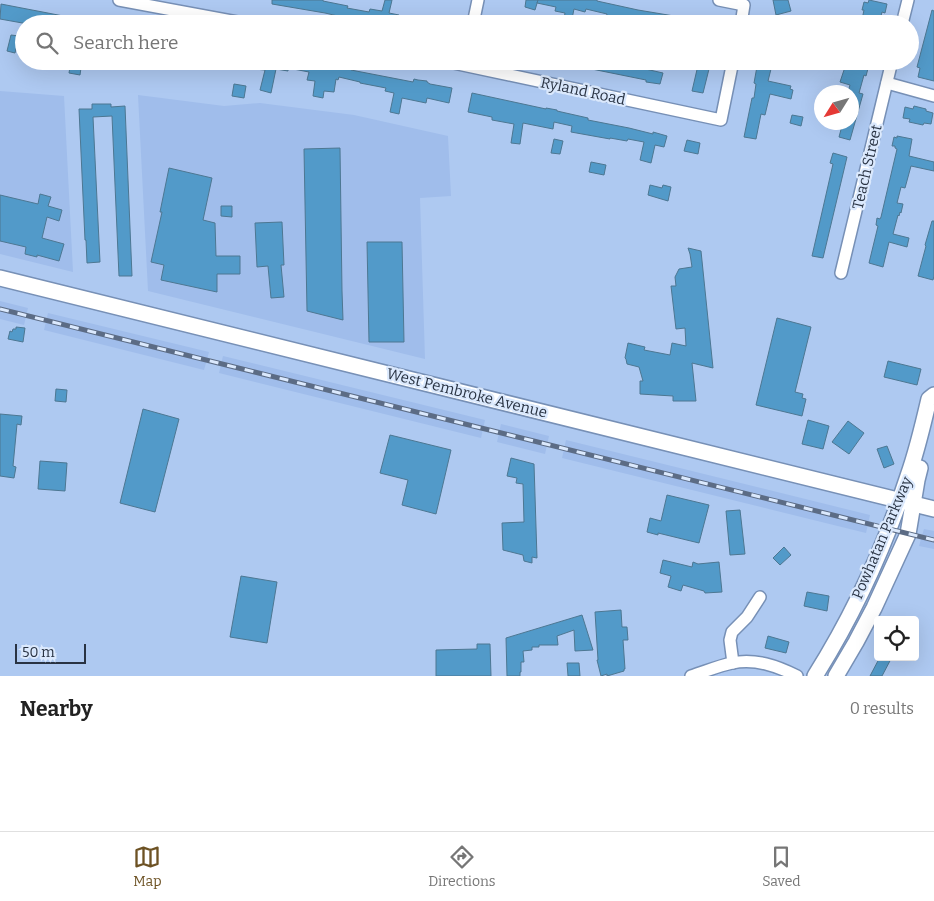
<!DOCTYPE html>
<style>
body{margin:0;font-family:Bitter,serif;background:#f2f2f2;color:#222}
.controls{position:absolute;right:15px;bottom:15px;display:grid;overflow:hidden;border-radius:5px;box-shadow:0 5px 20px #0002}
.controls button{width:45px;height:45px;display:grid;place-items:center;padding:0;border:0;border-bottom:1px solid #e0e0e0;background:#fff;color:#222;font:25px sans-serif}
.compass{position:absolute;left:814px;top:85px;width:45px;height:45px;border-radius:50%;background:#fff;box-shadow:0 5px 20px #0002;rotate:233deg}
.scale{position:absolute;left:15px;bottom:12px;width:71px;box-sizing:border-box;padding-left:5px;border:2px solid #293343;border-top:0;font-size:14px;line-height:18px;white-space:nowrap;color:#293343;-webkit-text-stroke:4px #dbe9fd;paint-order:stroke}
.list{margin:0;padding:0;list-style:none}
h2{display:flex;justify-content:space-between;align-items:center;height:65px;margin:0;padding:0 20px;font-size:21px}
h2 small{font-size:16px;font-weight:400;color:#767676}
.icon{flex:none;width:28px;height:28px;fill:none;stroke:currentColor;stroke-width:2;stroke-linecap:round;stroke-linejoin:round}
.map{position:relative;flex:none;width:934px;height:676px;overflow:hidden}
.search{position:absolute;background:#fff;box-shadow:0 5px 20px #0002;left:15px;right:15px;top:15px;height:55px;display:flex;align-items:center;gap:12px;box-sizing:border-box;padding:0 18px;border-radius:28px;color:#767676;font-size:19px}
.sheet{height:155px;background:#fff}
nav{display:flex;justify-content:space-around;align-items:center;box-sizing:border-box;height:70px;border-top:1px solid #e0e0e0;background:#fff;font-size:14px;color:#767676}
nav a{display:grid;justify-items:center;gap:2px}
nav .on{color:#6d5224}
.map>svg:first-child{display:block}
.built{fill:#a0bdeb}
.building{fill:#529ac9;stroke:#4d7792}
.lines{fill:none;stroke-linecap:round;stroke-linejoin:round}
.street-casing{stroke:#7790b6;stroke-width:14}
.secondary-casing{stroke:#7790b6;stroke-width:18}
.street{stroke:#fff;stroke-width:11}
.secondary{stroke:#fff;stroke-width:15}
.rail-casing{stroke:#5c6c85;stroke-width:5}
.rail{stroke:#dbe9fd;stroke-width:3;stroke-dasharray:9;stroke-linecap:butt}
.labels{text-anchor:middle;stroke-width:4.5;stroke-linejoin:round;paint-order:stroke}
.street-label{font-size:15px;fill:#293343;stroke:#dbe9fd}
</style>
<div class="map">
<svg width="934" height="676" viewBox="0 0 934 676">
<rect width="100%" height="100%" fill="#aec9f1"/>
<g class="built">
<polygon points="0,91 64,96 73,272 0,254"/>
<polygon points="138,95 224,106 260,103 354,115 448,136 451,196 420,198 425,359 148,291"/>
<polygon points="0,301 28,308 24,325 0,319"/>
<polygon points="48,313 209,352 204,370 44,330"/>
<polygon points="223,356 485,420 481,438 219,373"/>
<polygon points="501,424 549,436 545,454 497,442"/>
<polygon points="566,440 870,515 866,533 562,458"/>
<polygon points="924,529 934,531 934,549 919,546"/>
</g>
<g class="building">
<polygon points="272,0 323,0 323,1 348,6 347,8 369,12 370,9 382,11 385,0 392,0 389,13 399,15 399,17 415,20 415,24 372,24 325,13 272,4"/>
<polygon points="526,0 538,0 535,10 525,7"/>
<polygon points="538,0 597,0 597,1 638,10 674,16 673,24 648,24 637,22 636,24 610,20 610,18 606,18 607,14 586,9 585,12 574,9 571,24 563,24 565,13 555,11 556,7 537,3"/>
<polygon points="773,0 788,0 791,11 776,15"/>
<polygon points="869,0 887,4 885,13 882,12 879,24 861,24 864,10 862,10 864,2 868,3"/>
<polygon points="1,4 84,20 84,24 42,24 33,22 32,24 28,24 0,19"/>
<polygon points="932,10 934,11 934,81 918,77 920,68 917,67"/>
<polygon points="11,35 19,36 15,53 7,51"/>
<polygon points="71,61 82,61 80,75 69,73"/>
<polygon points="255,61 317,61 351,68 351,70 413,82 414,79 418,80 427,81 427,82 430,84 452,88 449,103 427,98 426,103 402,98 399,114 390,112 394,93 385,91 386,88 360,83 360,82 339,77 338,80 336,79 334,92 324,91 323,98 313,96 315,81 307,80 309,72 288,68 288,71 276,69 271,93 260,90 265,70 254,69"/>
<polygon points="573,61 610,61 663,73 660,84 646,82 646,80 572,65"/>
<polygon points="699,61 711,61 703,93 692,91"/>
<polygon points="758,61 773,61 768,81 791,86 790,89 793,90 791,99 770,94 765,115 761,114 756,139 744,137 752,98 754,98 756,84 754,83"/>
<polygon points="847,61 870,61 866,76 864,75 859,93 863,94 850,140 839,137 843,122 852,122 852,92 848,92 850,85 840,82"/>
<polygon points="234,84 246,86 244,98 232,96"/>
<polygon points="472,93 546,109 546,108 557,110 557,111 588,118 588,120 629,128 653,134 653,132 667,136 664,147 655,145 651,163 640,160 644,142 628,139 627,141 610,138 610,139 571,132 572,126 554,122 553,129 523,123 520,144 511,143 514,124 492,120 492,117 468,112"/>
<polygon points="92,104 111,104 111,107 125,106 132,276 119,276 112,116 93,117 100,262 87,263 86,240 85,240 79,109 92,109"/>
<polygon points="914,106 926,109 926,111 933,113 931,124 924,123 923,125 909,122 910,119 903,118 905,107 913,109"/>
<polygon points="792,115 803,117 801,126 790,123"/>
<polygon points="897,136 912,139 909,156 934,162 934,171 911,166 905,188 901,187 897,203 903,204 901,213 900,212 899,216 898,215 893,234 909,238 907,247 889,242 883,267 869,263 878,226 876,225 877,218 880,219 881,217 897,149 895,148 895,146 892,146 894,137 897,138"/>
<polygon points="554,139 563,141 560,154 551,153"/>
<polygon points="687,140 700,143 698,154 684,151"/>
<polygon points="340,148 342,291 343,320 307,311 304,149"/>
<polygon points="833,153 847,157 823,258 812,256 833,164 830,163"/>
<polygon points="591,162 606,165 604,175 589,172"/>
<polygon points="169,168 212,178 203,220 215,223 216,256 240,256 240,274 217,274 217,292 161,280 164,265 151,262 162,212 160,212"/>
<polygon points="650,185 662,188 663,185 671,187 668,201 648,195"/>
<polygon points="40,194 51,197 48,206 62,210 59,221 47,217 42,238 64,244 59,261 37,255 37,257 25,254 26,247 0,241 0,195 38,204"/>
<polygon points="221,206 232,206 232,217 221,216"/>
<polygon points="932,221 934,221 934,276 933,280 918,276 926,246 925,245"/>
<polygon points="282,222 284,265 281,265 284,297 271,298 268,266 257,267 255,223"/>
<polygon points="367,242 402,242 404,342 369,342"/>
<polygon points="688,248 701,251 713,368 692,363 696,401 673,401 673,396 640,394 640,381 643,381 639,367 627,364 626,359 625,358 628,343 645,347 644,350 670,355 672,343 686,346 685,328 676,329 671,286 676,286 675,277 679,269 692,267 690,254"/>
<polygon points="777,318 811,327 795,392 803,394 802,398 806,399 802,416 756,405"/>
<polygon points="16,327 25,328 23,342 8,339 10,331 12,332 13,329 16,329"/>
<polygon points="888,361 921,369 917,385 884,377"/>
<polygon points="56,389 67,390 66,402 55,401"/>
<polygon points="143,409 179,419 155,512 120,503"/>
<polygon points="0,414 22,416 21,425 17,424 13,466 16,467 14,478 0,476"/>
<polygon points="808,420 829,426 823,449 802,444"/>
<polygon points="848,421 864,433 849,454 832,442"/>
<polygon points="390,435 451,450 436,514 402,505 408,480 380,473"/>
<polygon points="887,446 894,464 884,468 877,449"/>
<polygon points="511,458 534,464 537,558 532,557 532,563 524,561 523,555 503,550 502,523 524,522 523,484 516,483 517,478 507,476"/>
<polygon points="40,461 67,463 65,491 38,489"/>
<polygon points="667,495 709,505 699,543 658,533 658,535 647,532 650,518 661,521"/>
<polygon points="740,510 745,554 730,555 726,511"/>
<polygon points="784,547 791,555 780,565 773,558"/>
<polygon points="663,560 692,567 693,562 698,564 719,562 722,592 705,593 704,591 683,585 681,591 668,587 671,576 660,573"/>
<polygon points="241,576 277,582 267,643 230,637"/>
<polygon points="807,592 829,596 827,611 804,606"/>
<polygon points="621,610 622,627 627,627 628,640 623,640 625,669 624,669 624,671 607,676 607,674 601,676 597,660 598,660 595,612"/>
<polygon points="582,615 593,650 575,651 574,630 557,636 558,645 539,645 539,647 532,647 532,650 523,651 524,662 521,662 521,672 520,672 520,676 507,676 506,638"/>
<polygon points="768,636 789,642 786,653 765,648"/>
<polygon points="477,644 490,644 491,676 436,676 436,650 477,649"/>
<polygon points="880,657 892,657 882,676 870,676"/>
<polygon points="567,663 579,663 580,676 568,676"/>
</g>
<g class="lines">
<g class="street-casing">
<g id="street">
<polyline points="119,0 248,24"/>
<polyline points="719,0 744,5 741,24"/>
<polyline points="473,24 478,0"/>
<polyline points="902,24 908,0"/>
<polyline points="444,61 721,120 733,61"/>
<polyline points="887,83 934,96"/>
<polyline points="841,273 892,61"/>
<polyline points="733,663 730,640 732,632 747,617 760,597"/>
<path d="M 691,676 C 704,672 718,666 732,663 C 755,658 777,666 797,676"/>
</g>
</g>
<g class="secondary-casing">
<g id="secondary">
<polyline points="0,278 934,509"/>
<path d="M 815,676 C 854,614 885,546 908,476 C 917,451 923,425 929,399 L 934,395"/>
<polyline points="836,676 856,642 874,608 908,534 917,480 920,468"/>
</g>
</g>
<use href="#street" class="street"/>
<use href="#secondary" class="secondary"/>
<g class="rail-casing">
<polyline id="rail" points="0,309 934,540"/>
</g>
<use href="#rail" class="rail"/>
</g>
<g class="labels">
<g class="street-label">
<text transform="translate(583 91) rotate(12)" y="5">Ryland Road</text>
<text transform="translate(867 167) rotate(-77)" y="5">Teach Street</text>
<text transform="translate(467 393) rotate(14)" y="5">West Pembroke Avenue</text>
<text transform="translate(882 538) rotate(-67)" y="5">Powhatan Parkway</text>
</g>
</g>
</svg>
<div class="controls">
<button><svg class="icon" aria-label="locate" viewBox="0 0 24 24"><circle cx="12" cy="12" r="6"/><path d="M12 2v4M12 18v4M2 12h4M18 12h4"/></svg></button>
</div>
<svg class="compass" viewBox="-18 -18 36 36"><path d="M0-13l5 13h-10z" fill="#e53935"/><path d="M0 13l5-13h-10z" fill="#767676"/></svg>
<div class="scale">50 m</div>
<div class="search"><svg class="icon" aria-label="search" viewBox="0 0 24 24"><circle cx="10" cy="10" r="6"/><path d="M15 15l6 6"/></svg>Search here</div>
</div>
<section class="sheet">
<h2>Nearby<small>0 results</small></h2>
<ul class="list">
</ul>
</section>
<nav>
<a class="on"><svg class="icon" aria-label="map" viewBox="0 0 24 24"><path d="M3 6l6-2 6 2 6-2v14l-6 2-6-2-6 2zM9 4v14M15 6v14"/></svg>Map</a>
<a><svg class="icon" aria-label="directions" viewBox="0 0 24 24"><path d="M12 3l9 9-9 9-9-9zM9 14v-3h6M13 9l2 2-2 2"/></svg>Directions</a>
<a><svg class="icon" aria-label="saved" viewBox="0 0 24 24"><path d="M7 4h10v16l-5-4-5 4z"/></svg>Saved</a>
</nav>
